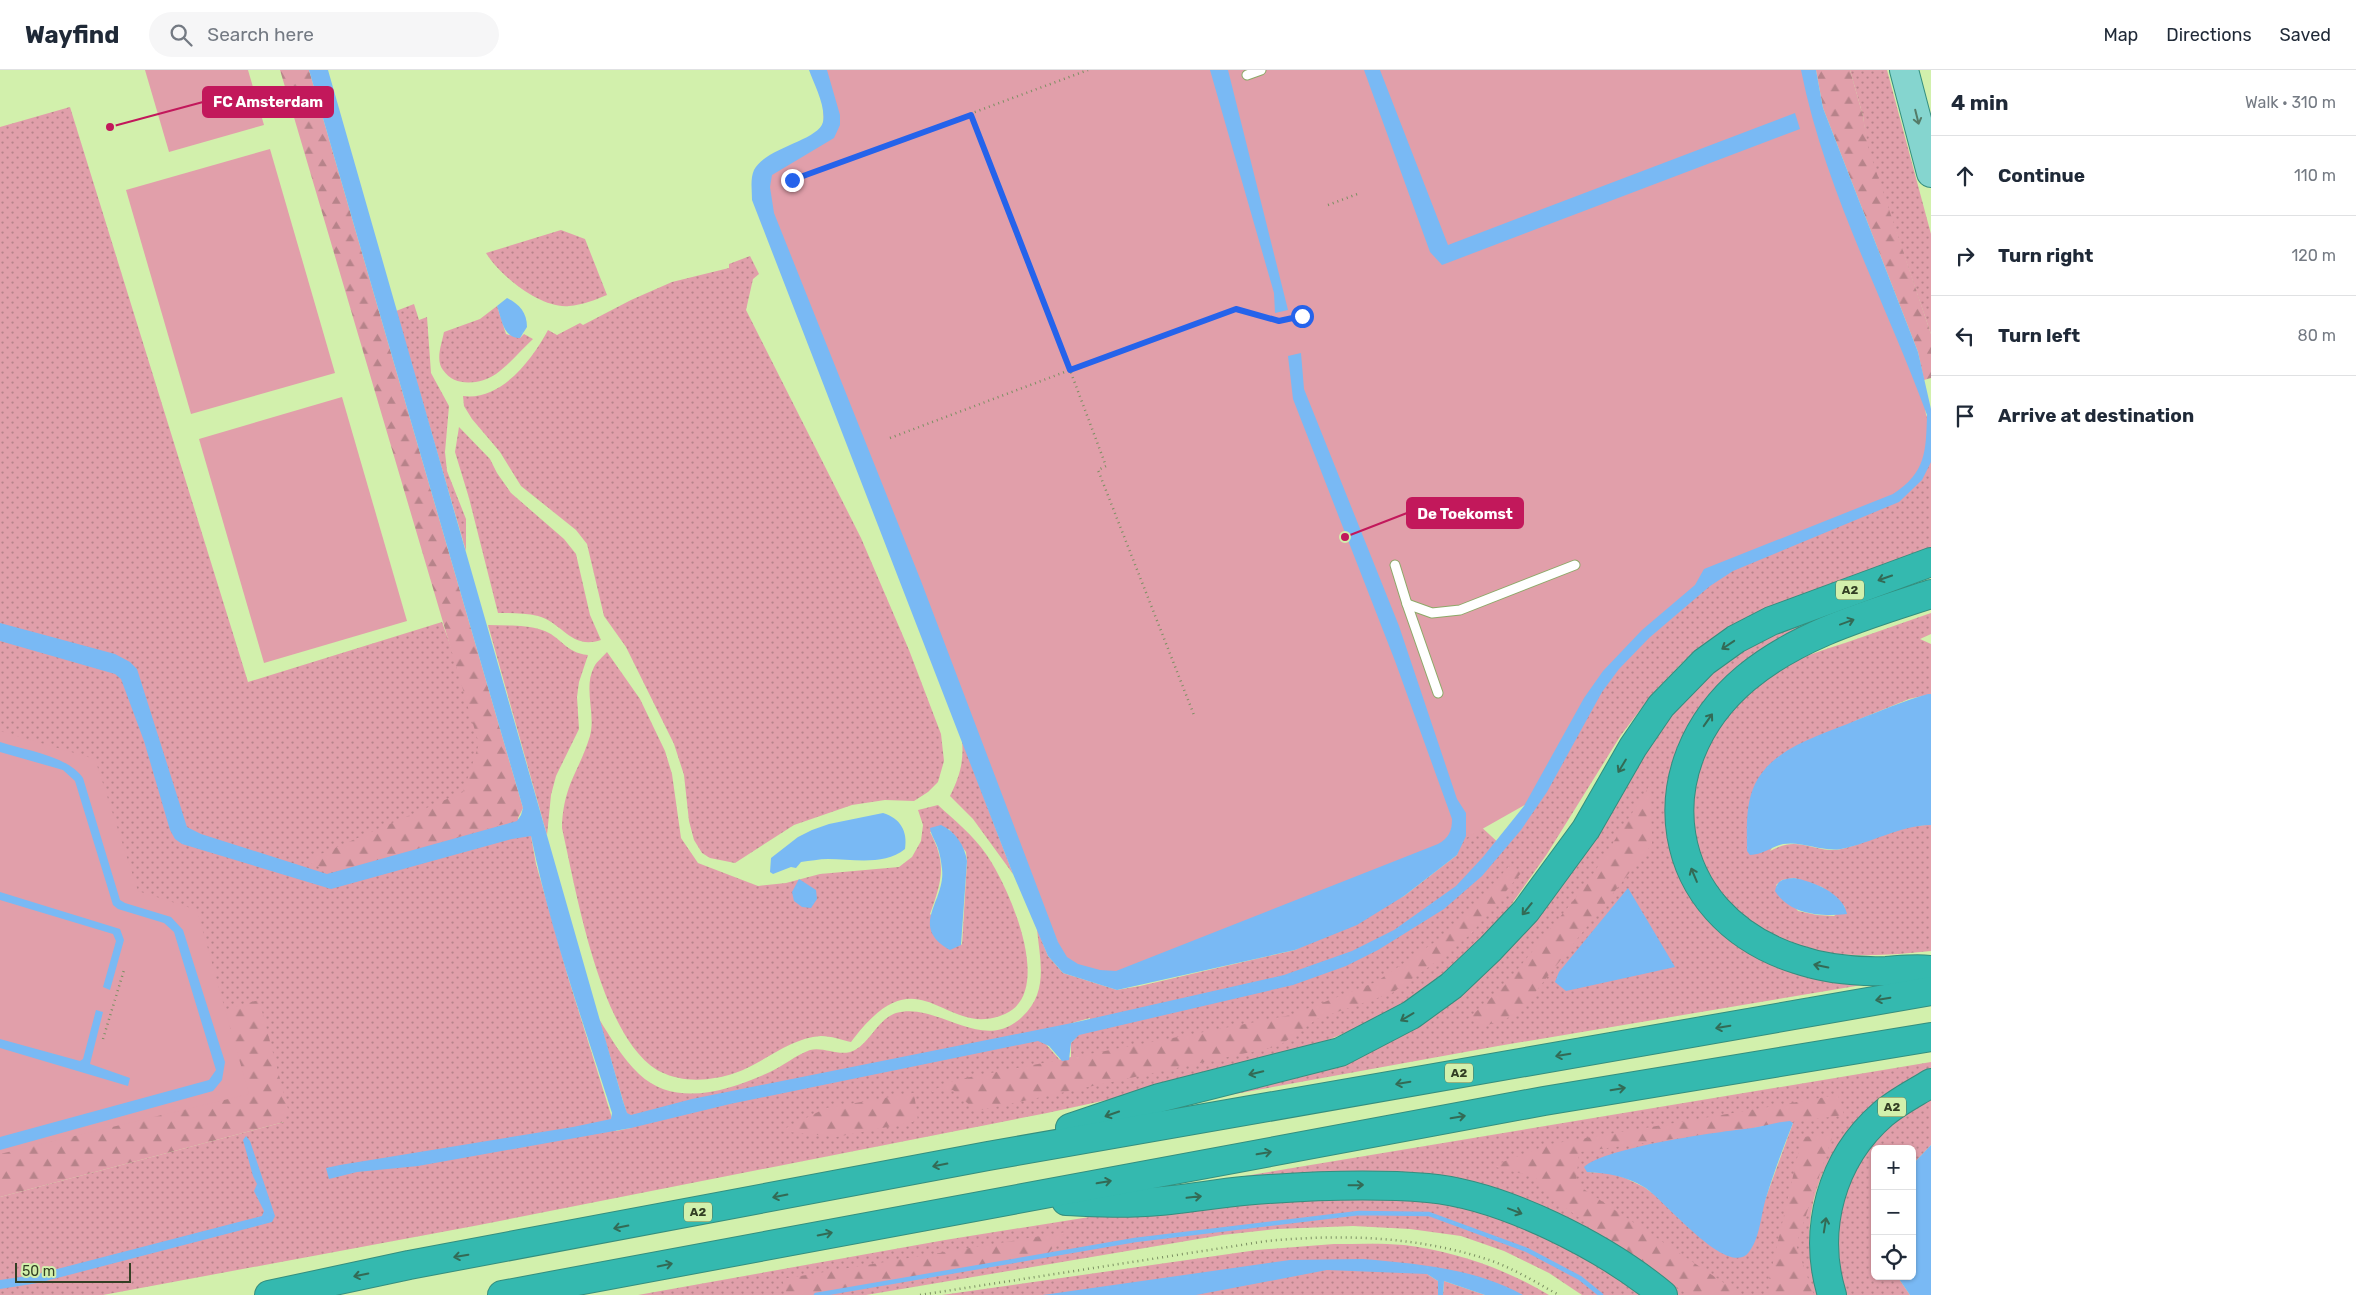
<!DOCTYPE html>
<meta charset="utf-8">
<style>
body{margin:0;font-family:Rubik,sans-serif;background:#f6f6f7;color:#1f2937}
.controls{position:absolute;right:15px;bottom:15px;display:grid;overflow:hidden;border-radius:8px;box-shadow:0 1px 4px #0004}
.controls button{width:45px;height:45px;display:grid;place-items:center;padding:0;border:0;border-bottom:1px solid #e0e1e3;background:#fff;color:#1f2937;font:25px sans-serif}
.scale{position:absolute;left:15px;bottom:12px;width:116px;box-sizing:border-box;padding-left:5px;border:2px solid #333f24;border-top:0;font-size:14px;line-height:18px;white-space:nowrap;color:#333f24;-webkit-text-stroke:4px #d2f0ac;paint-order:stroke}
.stop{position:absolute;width:15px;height:15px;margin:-11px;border:4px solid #2563eb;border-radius:50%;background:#fff}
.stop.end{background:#2563eb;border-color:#fff;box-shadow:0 1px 5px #0008}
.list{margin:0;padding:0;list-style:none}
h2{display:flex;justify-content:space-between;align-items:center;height:65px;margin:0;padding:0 20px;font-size:21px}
h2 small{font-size:16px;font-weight:400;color:#747a83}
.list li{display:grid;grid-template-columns:32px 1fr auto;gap:15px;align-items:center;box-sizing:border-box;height:80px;padding:0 20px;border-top:1px solid #e0e1e3}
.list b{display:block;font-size:19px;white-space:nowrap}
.list em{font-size:16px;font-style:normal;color:#747a83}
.icon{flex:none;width:28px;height:28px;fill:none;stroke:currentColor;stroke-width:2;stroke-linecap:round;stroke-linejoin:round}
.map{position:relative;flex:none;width:1931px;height:1225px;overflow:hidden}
header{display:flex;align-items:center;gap:30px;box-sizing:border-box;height:70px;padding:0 25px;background:#fff;border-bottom:1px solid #e0e1e3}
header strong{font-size:24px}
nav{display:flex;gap:28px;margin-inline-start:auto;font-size:18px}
.search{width:350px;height:45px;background:#f6f6f7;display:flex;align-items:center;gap:12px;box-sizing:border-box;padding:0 18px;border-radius:28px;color:#747a83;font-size:19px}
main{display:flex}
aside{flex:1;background:#fff}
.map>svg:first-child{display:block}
.grass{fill:url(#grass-dots);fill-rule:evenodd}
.forest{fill:url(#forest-firs)}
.green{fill:#e19faa}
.water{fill:#79b9f4}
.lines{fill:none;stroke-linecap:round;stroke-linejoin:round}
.stream{stroke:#79b9f4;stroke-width:4.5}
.lane-casing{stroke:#8da968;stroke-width:11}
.primary-casing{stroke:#348e7e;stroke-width:30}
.highway-casing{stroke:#348e7e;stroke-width:30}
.path{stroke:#7b8f62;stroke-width:2.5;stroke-dasharray:1 4;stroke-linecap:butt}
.lane{stroke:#fff;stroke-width:9}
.primary{stroke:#85d5cf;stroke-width:28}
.highway{stroke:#34b9af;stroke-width:28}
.oneway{stroke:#547b68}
.oneway2{stroke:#336a55}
.route{stroke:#2563eb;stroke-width:6}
.labels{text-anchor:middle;stroke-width:4;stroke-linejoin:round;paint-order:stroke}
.shield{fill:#d2f0ac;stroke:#63744d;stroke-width:1}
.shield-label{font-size:12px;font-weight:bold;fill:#333f24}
.leader{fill:none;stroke:#c2185b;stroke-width:2}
.callout-dot{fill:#c2185b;stroke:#d2f0ac;stroke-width:2}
.callout{fill:#c2185b;stroke:#c2185b;stroke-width:2}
.callout-label{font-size:15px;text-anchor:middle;font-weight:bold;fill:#fff}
</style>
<header>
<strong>Wayfind</strong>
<div class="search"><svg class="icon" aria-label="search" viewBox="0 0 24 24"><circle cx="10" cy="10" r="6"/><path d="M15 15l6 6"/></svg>Search here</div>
<nav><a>Map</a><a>Directions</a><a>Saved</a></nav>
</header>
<main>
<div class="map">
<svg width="1931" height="1225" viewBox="0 0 1931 1225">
<defs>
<pattern id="grass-dots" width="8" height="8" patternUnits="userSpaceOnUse" patternTransform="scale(1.25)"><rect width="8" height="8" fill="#e19faa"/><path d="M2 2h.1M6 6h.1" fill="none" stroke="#b7838a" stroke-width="1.8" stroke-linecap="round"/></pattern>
<pattern id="forest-firs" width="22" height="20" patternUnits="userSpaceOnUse" patternTransform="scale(1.25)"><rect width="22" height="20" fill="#e19faa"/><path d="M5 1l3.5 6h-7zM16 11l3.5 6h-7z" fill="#b7838a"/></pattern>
</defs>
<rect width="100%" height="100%" fill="#d2f0ac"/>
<g class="grass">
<polygon points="1850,0 1887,0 1931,164 1931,264 1867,77 1863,46"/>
<path d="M 70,37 L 248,612 L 442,552 L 507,734 L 531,766 L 536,794 L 568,907 L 616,1061 L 631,1058 L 599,949 C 611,968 622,988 639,1004 C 676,1039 730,1020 770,1002 C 783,996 796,985 810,980 C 824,976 841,988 855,980 C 871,971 878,949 896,943 C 938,931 982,985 1022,947 C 1049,922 1040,891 1037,859 L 1048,886 L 1063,903 L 1117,920 L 1140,916 L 1295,880 L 1404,826 L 1457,785 L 1466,743 L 1502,776 L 1598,622 L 1665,545 L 1922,354 L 1927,345 L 1931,368 L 1931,478 L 1726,563 L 1685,590 L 1653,623 L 1621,665 L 1547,784 L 1487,869 L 1431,916 L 1371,952 L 1309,978 L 1194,1011 L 1047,1043 L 474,1156 L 103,1225 L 0,1225 L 0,1127 L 284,1052 L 210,944 L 0,672 L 0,57 ZM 1090,948 L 1090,961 L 1078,965 L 1071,973 L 1071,987 L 1060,990 L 1043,971 L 1072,953 Z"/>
<path d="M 561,160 L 585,169 L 607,225 C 595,230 582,235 569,236 C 541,239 500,206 486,183 Z"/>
<path d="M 750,186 L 759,204 L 753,209 L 746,240 L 861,468 L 909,580 L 941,664 L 944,691 L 938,712 L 928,722 L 914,731 L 885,730 L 852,735 L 794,755 L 735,793 L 710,788 L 702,783 L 694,770 L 689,751 L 684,705 L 674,674 L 626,577 L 604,546 L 587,474 L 576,460 L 521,416 L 500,382 L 472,349 L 464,336 L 463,326 C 501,331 532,290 548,260 L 557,265 L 580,253 L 583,255 L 631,230 L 672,212 L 729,198 L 729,194 Z"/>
<polygon points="414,234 419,250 427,247 431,303 449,336 445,382 447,401 466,449 466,481 396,241"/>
<path d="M 497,236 L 506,264 L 520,268 L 524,264 L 533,269 C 521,280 509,295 496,304 C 481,314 455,318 443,300 C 435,290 442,273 444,262 L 480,249 Z"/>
<path d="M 459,357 L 490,389 L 497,403 L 511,423 L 564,469 L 576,484 L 590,545 L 601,570 C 571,580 563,553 538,546 C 525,543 511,543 498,543 L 469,428 L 455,382 Z"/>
<path d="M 1931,543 L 1931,564 L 1920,569 L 1931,574 L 1931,624 L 1909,629 L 1855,651 L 1770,781 C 1795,767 1806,778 1830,780 C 1849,781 1878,765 1896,760 C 1907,756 1920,755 1931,755 L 1931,881 C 1876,887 1818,890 1767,865 C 1746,855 1712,819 1702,798 C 1688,768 1689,712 1702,682 C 1712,659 1745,623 1765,608 C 1789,590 1817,582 1845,573 C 1874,563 1902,553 1931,543 ZM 1794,808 L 1822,817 L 1845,837 L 1834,846 L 1817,845 L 1798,841 L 1776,815 L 1782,810 Z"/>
<polygon points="1811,546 1787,570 1730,614 1672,749 1748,879 1898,909 1498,976 1180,1034 1466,917 1663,644 1726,585"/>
<path d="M 488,555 C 506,556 525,554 542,560 C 561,566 565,583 588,585 L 579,612 L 577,627 L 579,659 L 556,706 L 551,725 L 547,765 Z"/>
<path d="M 607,582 L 640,629 L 665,681 L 672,704 L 681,768 L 698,793 L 758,816 L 786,813 L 820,804 L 899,797 L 912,787 L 921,771 L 923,755 L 918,740 L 938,735 C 954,750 973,765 986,784 C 1008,815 1056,922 1005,944 C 942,971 921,878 851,972 C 842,970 831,966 821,966 C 789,968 764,993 735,1003 C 712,1011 683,1013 661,1002 C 601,972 576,820 562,758 C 563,715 579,702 590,666 C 596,644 583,618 594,597 C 597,591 603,587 607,582 ZM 949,759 L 966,782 L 967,791 L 962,875 L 930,844 C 942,811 947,794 930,762 Z"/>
<path d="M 962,670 L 1013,804 L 973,749 L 950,726 C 960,706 964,691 962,670 Z"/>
<path d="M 1931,992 L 1931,1001 C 1922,1005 1911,1008 1903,1013 C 1854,1042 1815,1095 1810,1153 C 1808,1177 1813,1201 1819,1225 L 1673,1225 L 1506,1127 L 1166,1119 ZM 1777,1052 L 1793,1053 L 1765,1130 L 1659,1128 L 1644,1117 L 1625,1108 L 1609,1103 L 1587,1102 Z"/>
<polygon points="1931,1022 1931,1075 1912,1095 1912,1079 1875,1079 1875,1206 1897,1206 1910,1225 1841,1225 1832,1189 1840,1121 1871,1065"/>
<polygon points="1281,1123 1439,1123 1590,1185 1643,1225 1582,1225 1549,1203 1504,1181 1461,1166 1410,1159 1353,1156 1277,1159 1222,1165 866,1225 638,1225 945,1170 1127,1141"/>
<path d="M 1334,1174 C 1357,1174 1381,1173 1404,1175 C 1454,1181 1506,1199 1549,1225 L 1508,1225 L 1427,1204 L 1438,1211 L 1438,1225 L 942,1225 L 1257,1180 Z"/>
<polygon points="1444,1211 1485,1225 1443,1225"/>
</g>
<g class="forest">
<polygon points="280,0 309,0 523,738 517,750 335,803 305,791 463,722 479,674"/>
<polygon points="1816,0 1850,0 1863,46 1868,77 1931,264 1931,308 1924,310 1918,282 1823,38"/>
<polygon points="1650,715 1652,774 1518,944 1485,956 1468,949 1505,915 1586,815"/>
<polygon points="1511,794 1521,803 1471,864 1430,896 1392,923 1317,949 1279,976 976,1041 953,1020 930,1022 955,1010 1291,945 1376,912 1451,861"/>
<polygon points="259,930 288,1039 284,1052 0,1127 0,1080 210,944"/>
<polygon points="914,1023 918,1051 836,1067 780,1061 826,1038"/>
<polygon points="1838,1025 1844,1045 1579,1082 1576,1114 1742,1225 1688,1225 1560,1134 1535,1107 1492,1096 1551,1074"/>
<polygon points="1833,1065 1796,1175 1814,1225 1769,1225 1769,1210 1802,1067"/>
<polygon points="1066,1162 1045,1187 820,1225 787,1225 782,1209"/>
</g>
<g class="green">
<polygon points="145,0 248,0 264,55 169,82"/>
<polygon points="821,0 1809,0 1922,319 1930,370 1920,401 1887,429 1711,506 1634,573 1582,642 1530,732 1445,780 1122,909 1070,903 768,151 768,100 825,70"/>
<polygon points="270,79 335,303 191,344 126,120"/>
<polygon points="342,327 407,551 264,593 199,369"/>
<polygon points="0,661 95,689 138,821 197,840 249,1024 0,1084"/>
</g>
<g class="water">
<path d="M 309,0 L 328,0 L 623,1031 L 627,1043 L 631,1045 L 692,1029 L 1072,953 L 1284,905 L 1352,881 L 1394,860 L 1456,816 L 1483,787 L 1524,736 L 1584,628 L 1603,601 L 1642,560 L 1695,515 L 1704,499 L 1893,424 C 1926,403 1926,381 1927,345 C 1885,230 1825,121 1801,0 L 1816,0 L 1823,38 L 1918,282 L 1931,339 L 1931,392 L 1922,410 L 1899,432 L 1733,501 L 1710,516 L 1649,568 L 1619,599 L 1602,622 L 1547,722 L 1521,760 L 1482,806 L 1444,839 L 1378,880 L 1346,896 L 1293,915 L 1079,965 L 1071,973 L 1069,990 L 1062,991 L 1049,976 L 1038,971 L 730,1034 L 631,1058 L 418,1096 L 357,1102 L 329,1109 L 326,1098 L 340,1095 L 573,1057 L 611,1049 L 612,1043 C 583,952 550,860 531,766 L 512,769 L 331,819 L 182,774 L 175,769 L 170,760 L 144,671 L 121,609 L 115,604 L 0,571 L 0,553 L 115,584 L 130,592 L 137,599 L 186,754 L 187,757 L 201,764 L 327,804 L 517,751 L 521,745 L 523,738 Z"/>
<path d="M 809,0 L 827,0 L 840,45 L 840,55 L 834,68 L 772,105 L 770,117 L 774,143 L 921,511 L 1058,872 L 1067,887 L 1078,894 L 1100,900 L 1116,901 L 1438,774 C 1449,768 1452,761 1452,749 L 1395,591 L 1293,329 L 1288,286 L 1301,283 L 1304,319 L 1399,556 L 1457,729 L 1466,743 L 1466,766 L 1457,785 L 1404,826 L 1357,855 L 1295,880 L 1117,920 L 1063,903 L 1048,886 L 1013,804 L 752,130 C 752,120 750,109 754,100 C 766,77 818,71 823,52 C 826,36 814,14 809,0 Z"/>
<polygon points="1210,0 1228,0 1288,240 1275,243 1274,223"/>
<polygon points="1364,0 1380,0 1448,175 1795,43 1800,59 1442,195 1430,182"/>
<path d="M 507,228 C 519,234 527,242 527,257 L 520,268 C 503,268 502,250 497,236 Z"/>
<path d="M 1928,624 L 1931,624 L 1931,755 C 1898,756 1872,773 1841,779 C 1822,782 1803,771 1783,774 C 1771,777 1763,785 1750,785 L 1747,781 C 1747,759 1745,735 1755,714 C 1773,677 1822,665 1857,650 C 1880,641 1903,631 1928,624 Z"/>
<path d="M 0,672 C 25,680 68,686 83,708 L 120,830 L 125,833 L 171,847 L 183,860 L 225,992 L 222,1010 L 213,1021 L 0,1080 L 0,1067 L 209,1010 L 216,1000 L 174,862 L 164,853 L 118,839 L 113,835 L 75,711 L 63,700 L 0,682 Z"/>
<path d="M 883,743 C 900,748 908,761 905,779 C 884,796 853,789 828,789 C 819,789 810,791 801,792 L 796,798 L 791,797 L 773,804 L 770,802 L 771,788 L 798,767 L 812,760 L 829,754 Z"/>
<path d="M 941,755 C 955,761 965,776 967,791 L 961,875 L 950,880 C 908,856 946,831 942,799 C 941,791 940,783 937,776 C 935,770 931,765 930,758 Z"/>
<path d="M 1794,808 C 1812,811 1843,823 1847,844 C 1822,847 1790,845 1775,821 C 1777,810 1783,809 1794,808 Z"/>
<polygon points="799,809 816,820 817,829 811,838 802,837 794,831 792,822"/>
<polygon points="1628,818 1675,897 1566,921 1555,912 1559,902"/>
<polygon points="0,822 120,859 124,870 110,920 103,917 116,871 113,864 0,830"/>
<polygon points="96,940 103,942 90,994 130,1008 128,1016 0,978 0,969 80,991 83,989"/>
<path d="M 1790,1051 L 1793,1053 C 1783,1078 1774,1102 1766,1128 C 1761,1144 1760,1168 1749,1182 C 1728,1210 1664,1129 1644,1117 C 1626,1106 1607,1103 1587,1102 L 1584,1097 C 1606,1077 1718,1062 1752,1058 C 1765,1056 1776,1052 1790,1051 Z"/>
<polygon points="246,1066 250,1071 275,1146 272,1152 38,1213 0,1219 0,1210 34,1205 262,1146 264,1141 254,1121 257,1114 253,1106 243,1070"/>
<polygon points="1931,1075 1931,1225 1910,1225 1897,1206 1912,1206 1912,1095"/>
<path d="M 1363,1189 C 1418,1194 1474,1198 1523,1225 L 1485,1225 L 1444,1211 L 1443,1225 L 1438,1225 L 1438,1211 L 1427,1204 L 1327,1200 L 1196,1225 L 1043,1225 L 1290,1190 Z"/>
</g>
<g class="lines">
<polyline class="stream" points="816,1225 1135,1170 1359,1143 1429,1144 1527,1180 1580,1208 1601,1225"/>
<g class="lane-casing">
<g id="lane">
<polyline points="1247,5 1261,0"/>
<polyline points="1395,495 1407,534"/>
<polyline points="1438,623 1407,534 1432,543 1460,540 1575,495"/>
</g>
</g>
<g class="primary-casing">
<polyline id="primary" points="1904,0 1931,103"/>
</g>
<g class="highway-casing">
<g id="highway">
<path d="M 1931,524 C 1867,545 1799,564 1746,608 C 1641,696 1662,846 1796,889 C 1825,899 1855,902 1886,901 C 1901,900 1916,898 1931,900"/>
<polyline points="1070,1058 1159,1028 1340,982 1411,945 1451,916 1491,878 1526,841 1586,759 1633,677 1661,636 1704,592 1736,569 1771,551 1931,492"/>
<path d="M 1066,1131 C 1092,1132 1119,1134 1145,1132 C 1178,1131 1211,1124 1243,1121 C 1304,1116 1367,1113 1428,1118 C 1504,1125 1605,1177 1663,1225"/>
<polyline points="269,1225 409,1195 988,1086 1931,921"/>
<polyline points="502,1225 1544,1031 1931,967"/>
<path d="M 1832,1225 C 1812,1160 1831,1089 1883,1044 C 1897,1032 1915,1023 1931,1013"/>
</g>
</g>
<g class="path">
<polyline points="971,45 1070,300 1236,239 1279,251 1302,246"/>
<polyline points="792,110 1088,0"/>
<polyline points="1328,135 1360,123"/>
<polyline points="890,368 1070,300 1106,396 1098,400 1194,645"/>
<polyline points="103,969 124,900"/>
<path d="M 920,1225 L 1267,1171 C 1340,1164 1413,1166 1483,1188 C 1510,1196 1535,1212 1559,1225"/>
</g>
<use href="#lane" class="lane"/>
<use href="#primary" class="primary"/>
<use href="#highway" class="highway"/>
</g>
<defs><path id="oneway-shaft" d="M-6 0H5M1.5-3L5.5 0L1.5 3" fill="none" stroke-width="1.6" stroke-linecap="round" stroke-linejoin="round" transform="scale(1.25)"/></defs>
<use class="oneway" href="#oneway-shaft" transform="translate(1917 47) rotate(76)"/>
<g class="oneway2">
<use href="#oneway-shaft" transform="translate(1885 508) rotate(161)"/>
<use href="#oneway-shaft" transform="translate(1847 552) rotate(-20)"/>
<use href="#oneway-shaft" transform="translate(1728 575) rotate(146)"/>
<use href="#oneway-shaft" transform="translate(1708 650) rotate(-55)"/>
<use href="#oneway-shaft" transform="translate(1622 696) rotate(121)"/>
<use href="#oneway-shaft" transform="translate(1694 805) rotate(-113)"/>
<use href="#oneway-shaft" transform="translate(1527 839) rotate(129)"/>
<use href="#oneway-shaft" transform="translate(1821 896) rotate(-168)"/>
<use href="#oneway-shaft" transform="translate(1883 929) rotate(170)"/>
<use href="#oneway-shaft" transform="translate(1407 947) rotate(149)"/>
<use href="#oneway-shaft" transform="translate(1723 957) rotate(170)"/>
<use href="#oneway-shaft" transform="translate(1563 985) rotate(170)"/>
<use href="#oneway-shaft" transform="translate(1256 1003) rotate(166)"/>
<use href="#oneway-shaft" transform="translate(1403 1013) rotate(170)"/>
<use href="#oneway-shaft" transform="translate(1618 1019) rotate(-9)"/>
<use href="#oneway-shaft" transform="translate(1112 1044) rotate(161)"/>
<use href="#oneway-shaft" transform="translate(1458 1047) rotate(-10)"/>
<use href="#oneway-shaft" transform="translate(1264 1083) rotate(-10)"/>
<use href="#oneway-shaft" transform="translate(940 1095) rotate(169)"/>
<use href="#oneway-shaft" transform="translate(1104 1112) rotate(-10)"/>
<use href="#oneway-shaft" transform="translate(1356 1115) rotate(-1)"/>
<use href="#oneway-shaft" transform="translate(780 1126) rotate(169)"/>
<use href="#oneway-shaft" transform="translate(1194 1127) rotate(-6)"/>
<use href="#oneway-shaft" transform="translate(1515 1141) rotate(21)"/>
<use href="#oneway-shaft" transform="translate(1825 1155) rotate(-81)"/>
<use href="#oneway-shaft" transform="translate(621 1157) rotate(169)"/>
<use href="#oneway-shaft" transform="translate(825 1164) rotate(-11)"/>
<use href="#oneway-shaft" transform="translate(461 1186) rotate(170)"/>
<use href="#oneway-shaft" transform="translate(665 1195) rotate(-11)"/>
<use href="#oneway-shaft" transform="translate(361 1205) rotate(168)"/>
</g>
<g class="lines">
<polyline class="route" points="792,110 971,45 1070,300 1236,239 1279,251 1302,246"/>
</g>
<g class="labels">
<g class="shield">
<rect x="1836" y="510.5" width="28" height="19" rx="4"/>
<rect x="1445" y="993.5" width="28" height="19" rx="4"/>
<rect x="1878" y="1027.5" width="28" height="19" rx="4"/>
<rect x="684" y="1132.5" width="28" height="19" rx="4"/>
</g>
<g class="shield-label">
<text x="1850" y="524">A2</text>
<text x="1459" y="1007">A2</text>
<text x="1892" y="1041">A2</text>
<text x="698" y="1146">A2</text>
</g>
</g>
<path class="leader" d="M110 57L203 32M1345 467L1407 443"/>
<g class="callout-dot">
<circle cx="110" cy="57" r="5"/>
<circle cx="1345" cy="467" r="5"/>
</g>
<g class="callout">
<rect x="203" y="17" width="130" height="30" rx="5"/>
<rect x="1407" y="428" width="116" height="30" rx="5"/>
</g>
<g class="callout-label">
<text x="268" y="37">FC Amsterdam</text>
<text x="1465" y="449">De Toekomst</text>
</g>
</svg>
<div class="controls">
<button>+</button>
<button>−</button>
<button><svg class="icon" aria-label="locate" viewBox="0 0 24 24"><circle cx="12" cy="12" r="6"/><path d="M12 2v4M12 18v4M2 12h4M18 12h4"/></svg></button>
</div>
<div class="scale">50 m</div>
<div class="stop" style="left:1302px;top:246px"></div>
<div class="stop end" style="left:792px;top:110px"></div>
</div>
<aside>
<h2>4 min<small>Walk · 310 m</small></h2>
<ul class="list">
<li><svg class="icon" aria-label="ahead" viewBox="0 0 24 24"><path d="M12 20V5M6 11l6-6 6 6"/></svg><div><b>Continue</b></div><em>110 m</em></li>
<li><svg class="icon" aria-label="right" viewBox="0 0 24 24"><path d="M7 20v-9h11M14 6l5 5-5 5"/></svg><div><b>Turn right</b></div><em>120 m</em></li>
<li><svg class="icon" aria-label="left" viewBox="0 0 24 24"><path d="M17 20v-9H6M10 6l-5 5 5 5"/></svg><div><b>Turn left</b></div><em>80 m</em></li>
<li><svg class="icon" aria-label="arrive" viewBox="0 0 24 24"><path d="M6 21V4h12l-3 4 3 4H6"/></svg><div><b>Arrive at destination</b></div></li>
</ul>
</aside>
</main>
